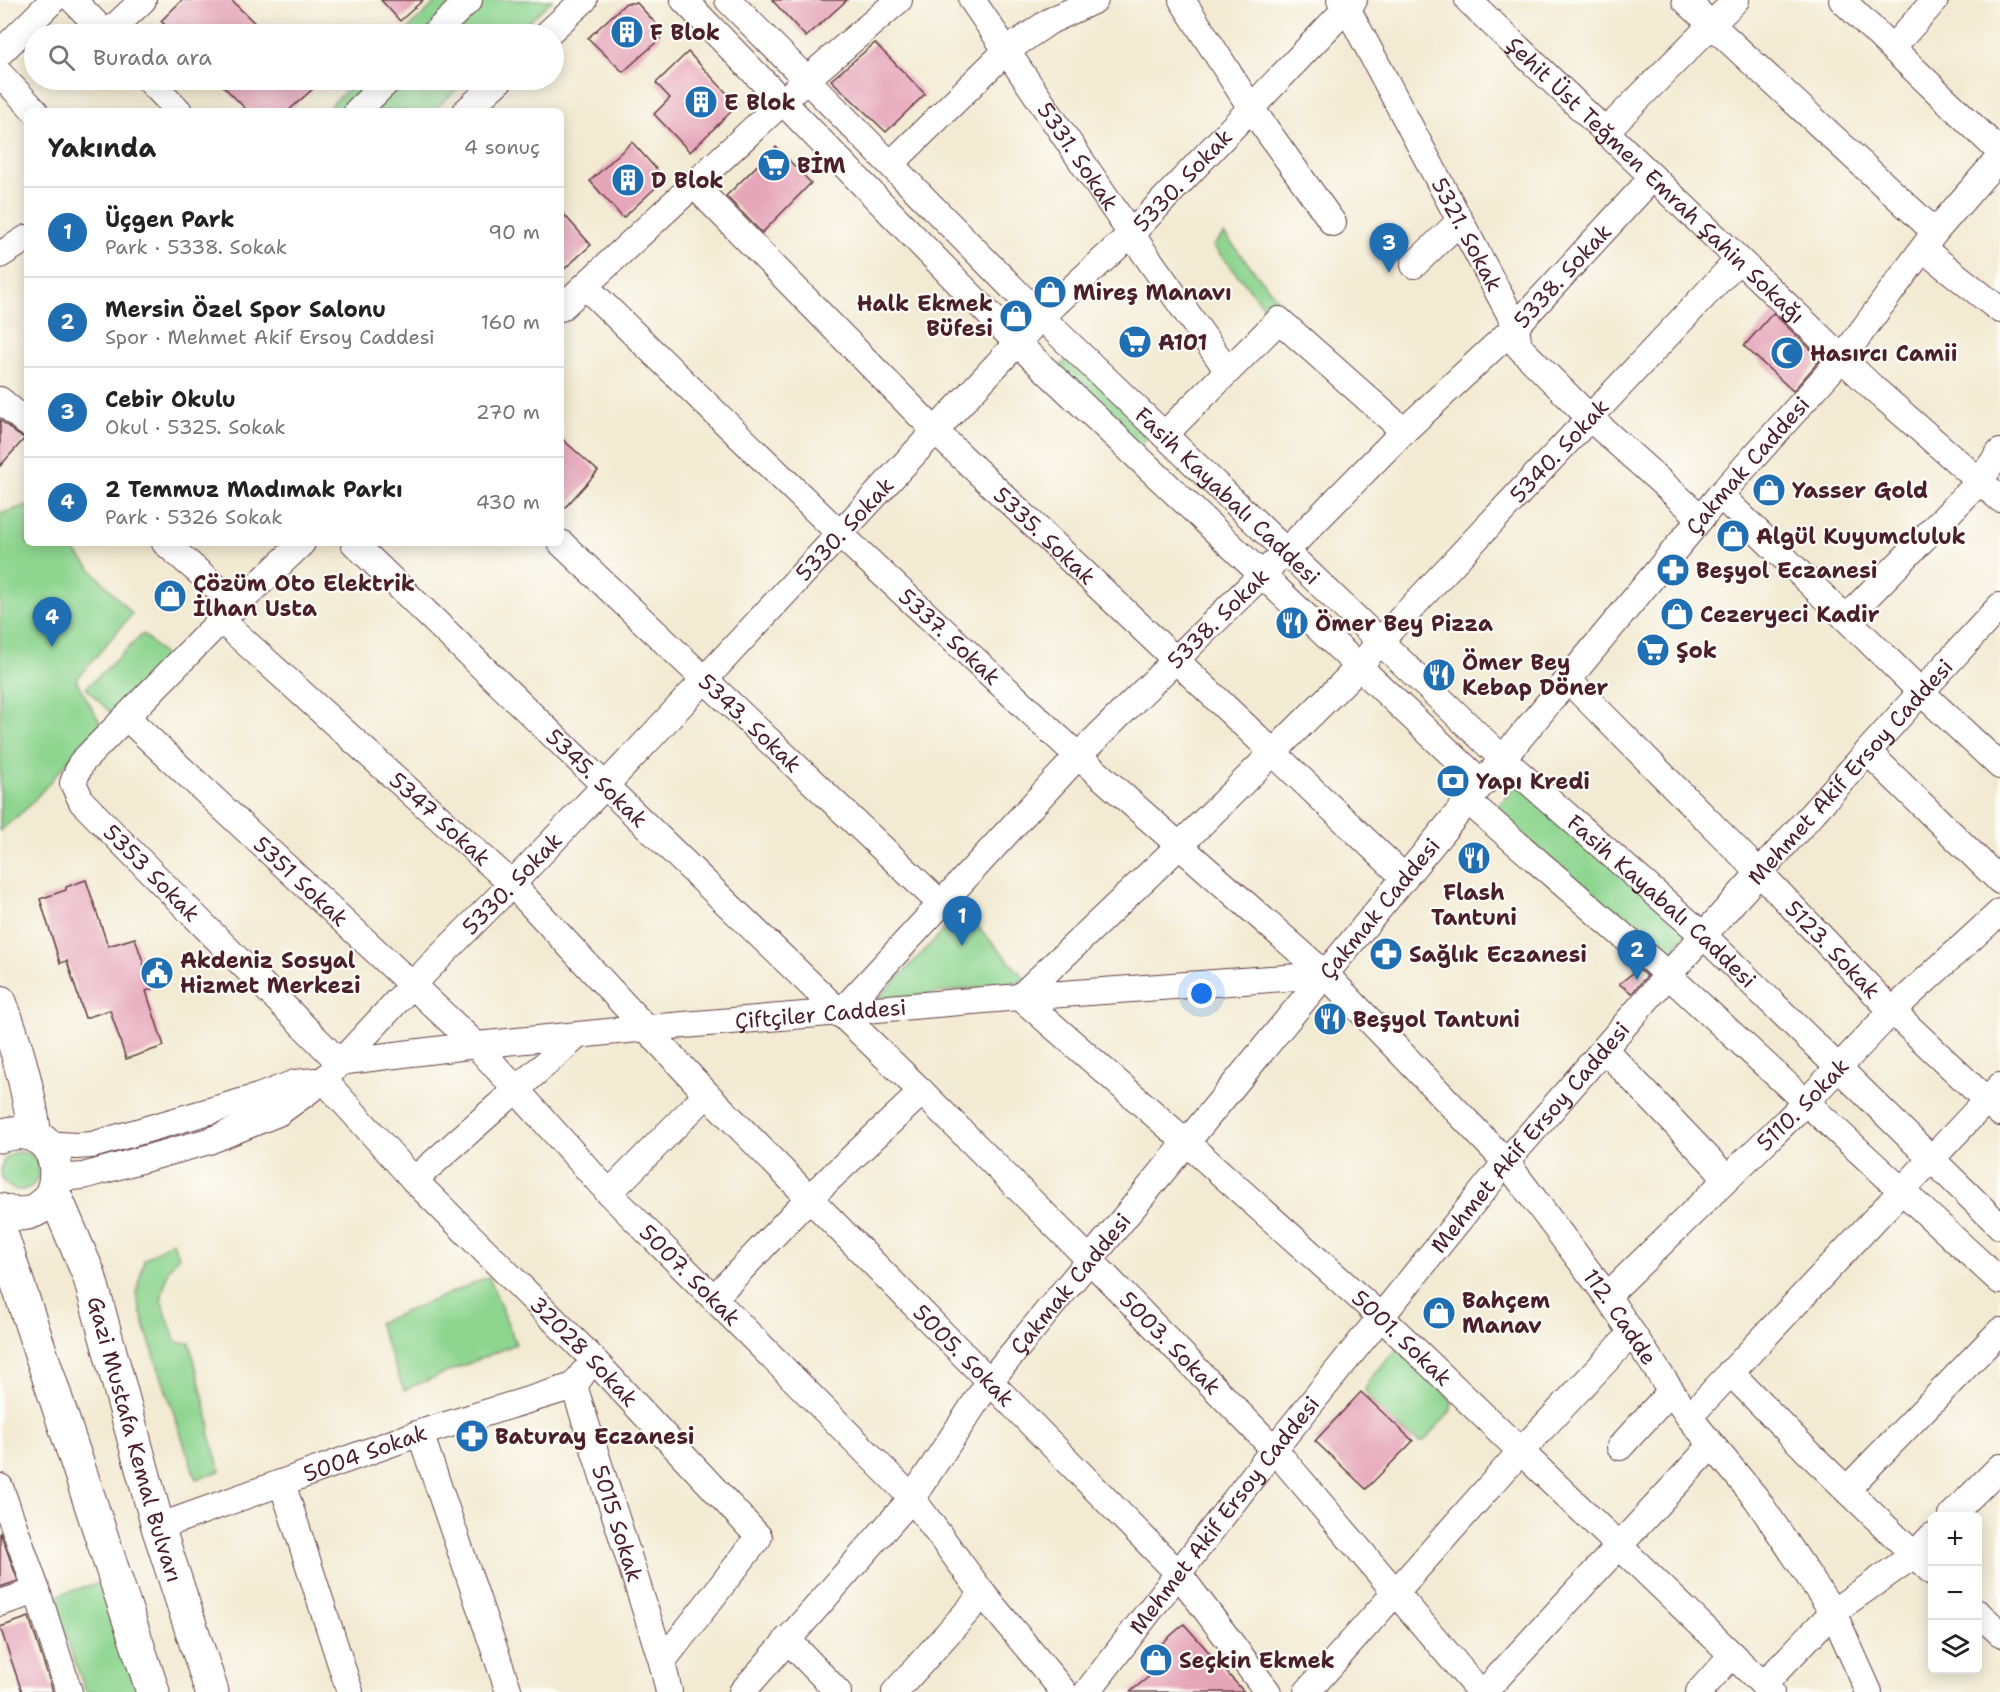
<!DOCTYPE html>
<html lang="tr">
<meta charset="utf-8">
<style>
body{margin:0;font-family:"Shantell Sans",sans-serif;background:#f6f6f6;color:#222}
.controls{position:absolute;right:18px;bottom:18px;display:grid;overflow:hidden;border-radius:9px;box-shadow:0 3px 15px #0003}
.controls button{width:54px;height:54px;display:grid;place-items:center;padding:0;border:0;border-bottom:2px solid #e0e0e0;background:#fff;color:#222;font:30px sans-serif}
.you{position:absolute;left:1202px;top:994px;width:21px;height:21px;margin:-15px;border:4px solid #fff;border-radius:50%;background:#1a73e8;box-shadow:0 0 0 9px #1a73e833}
.badge{display:grid;place-items:center;width:39px;height:39px;border-radius:50%;background:#1f6fb2;color:#fff;font-size:20px;font-weight:700}
.pin{position:absolute;translate:-50% -50px;filter:drop-shadow(0 2px 3px #0008)}
.pin::after{content:'';position:absolute;top:32px;width:21px;height:18px;background:inherit;clip-path:polygon(0 0,100% 0,50% 100%)}
.list{margin:0;padding:0;list-style:none}
h2{display:flex;justify-content:space-between;align-items:center;height:78px;margin:0;padding:0 24px;font-size:26px}
h2 small{font-size:20px;font-weight:400;color:#767676}
.list li{display:grid;grid-template-columns:39px 1fr auto;gap:18px;align-items:center;box-sizing:border-box;height:90px;padding:0 24px;border-top:2px solid #e0e0e0}
.list b{display:block;font-size:22px;white-space:nowrap}
.list p{margin:0;font-size:20px;white-space:nowrap;color:#767676}
.list em{font-size:20px;font-style:normal;color:#767676}
.icon{flex:none;width:33px;height:33px;fill:none;stroke:currentColor;stroke-width:2;stroke-linecap:round;stroke-linejoin:round}
.map{position:relative;flex:none;width:2000px;height:1692px;overflow:hidden}
.search{position:absolute;background:#fff;box-shadow:0 3px 15px #0003;left:24px;top:24px;width:540px;height:66px;display:flex;align-items:center;gap:15px;box-sizing:border-box;padding:0 21px;border-radius:33px;color:#767676;font-size:22px}
.panel{position:absolute;background:#fff;box-shadow:0 3px 15px #0003;left:24px;top:108px;width:540px;height:438px;border-radius:9px}
.map>svg:first-child{display:block}
.green{fill:#8ed590;stroke:#6c7a5e;stroke-width:1.5}
.building{fill:#e6a6ba}
.lines{fill:none;stroke-linecap:round;stroke-linejoin:round}
.minor-casing{stroke:#633d44;stroke-width:28}
.highway-casing{stroke:#633d44;stroke-width:35}
.minor{stroke:#fff;stroke-width:26}
.highway{stroke:#fff;stroke-width:33}
.labels{text-anchor:middle;stroke-width:4.5;stroke-linejoin:round;paint-order:stroke}
.poi-label{font-size:22px;font-weight:bold;fill:#4a1f2b;stroke:#fdfcf7;text-anchor:start}
.street-label{font-size:22px;fill:#4a1f2b;stroke:#fdfcf7}
</style>
<div class="map">
<svg width="2000" height="1692" viewBox="0 0 2000 1692">
<rect width="100%" height="100%" fill="#fdfcf7"/>
<filter id="ink" filterUnits="userSpaceOnUse"><feTurbulence type="fractalNoise" baseFrequency=".0167" numOctaves="2"/><feDisplacementMap in="SourceGraphic" scale="12" xChannelSelector="R" yChannelSelector="G"/><feConvolveMatrix kernelMatrix="1 2 1 2 8 2 1 2 1" color-interpolation-filters="sRGB"/></filter>
<filter id="wash" filterUnits="userSpaceOnUse"><feTurbulence type="fractalNoise" baseFrequency=".008" numOctaves="4" result="noise"/><feDisplacementMap in="SourceGraphic" scale="24" xChannelSelector="R" yChannelSelector="G"/><feGaussianBlur stdDeviation="1.35" result="paint"/><feColorMatrix in="noise" values="0 0 0 0 0 0 0 0 0 0 0 0 0 0 0 0 0 1.4 0 .05"/><feComposite in="paint" operator="in"/></filter>
<g filter="url(#wash)">
<rect width="100%" height="100%" fill="#f2ead2"/>
<g class="green">
<polygon points="438,0 552,0 515,34 403,34"/>
<polygon points="357,80 467,80 433,111 325,111"/>
<polygon points="1224,234 1287,311 1272,316 1213,246"/>
<polygon points="1073,353 1155,430 1136,449 1056,371"/>
<polygon points="27,505 27,543 67,543 132,614 76,680 101,724 27,808 0,831 0,514"/>
<polygon points="143,634 169,660 113,715 86,688"/>
<polygon points="1519,782 1689,931 1663,961 1492,813"/>
<polygon points="963,910 1027,981 876,1001"/>
<circle cx="20" cy="1171" r="19"/>
<polygon points="172,1241 179,1256 168,1270 161,1300 176,1342 190,1343 210,1425 209,1432 220,1471 196,1479 146,1331 136,1294 144,1260"/>
<polygon points="489,1277 516,1344 404,1390 378,1323"/>
<path d="M 1398,1348 L 1445,1389 L 1452,1404 L 1450,1412 L 1424,1441 L 1419,1442 C 1402,1431 1373,1408 1365,1390 L 1368,1381 Z"/>
<polygon points="102,1582 138,1692 86,1692 51,1597"/>
</g>
<g id="blocks">
<g class="building">
<polygon points="182,0 231,0 266,34 174,34 161,21"/>
<polygon points="381,0 423,0 400,21"/>
<polygon points="772,0 847,0 806,37"/>
<polygon points="626,3 637,3 659,27 660,39 623,72 588,38"/>
<polygon points="875,43 925,94 886,132 831,80"/>
<polygon points="688,52 738,105 690,152 654,114 670,98 656,83"/>
<polygon points="217,80 323,80 288,111 248,111"/>
<polygon points="632,142 665,179 623,218 590,181"/>
<polygon points="776,147 811,183 762,233 726,196"/>
<polygon points="561,211 591,245 561,272"/>
<polygon points="1773,313 1821,359 1793,391 1744,346"/>
<polygon points="0,420 17,434 25,438 0,466"/>
<polygon points="561,438 598,471 561,512"/>
<polygon points="86,880 108,946 135,938 152,989 146,991 164,1046 126,1059 110,1010 85,1018 67,961 60,963 40,899 66,890 66,887"/>
<polygon points="1638,969 1647,976 1632,993 1619,984"/>
<polygon points="1361,1392 1413,1441 1366,1489 1315,1441"/>
<polygon points="0,1532 18,1581 0,1587"/>
<polygon points="29,1617 53,1692 22,1692 0,1627"/>
<polygon points="1184,1624 1244,1692 1130,1692 1156,1671 1145,1658"/>
</g>
</g>
</g>
<g filter="url(#ink)">
<use href="#blocks" fill-opacity="0" stroke="#633d44" stroke-width="1.5"/>
<g class="lines">
<g class="minor-casing">
<g id="minor">
<polyline points="73,0 106,34"/>
<polyline points="684,0 1017,343 1483,784"/>
<path id="s1" d="M 728,0 L 1041,317 L 1503,759 L 1704,936 L 2000,1226"/>
<path id="s2" d="M 972,0 L 1131,234 L 1228,371"/>
<polyline points="1182,0 1251,108 1333,223"/>
<path id="s3" d="M 1340,0 L 1347,8 L 1516,326 L 1519,347 L 1590,418 L 1701,518"/>
<path id="s4" d="M 1468,0 L 1872,387 L 2000,499"/>
<polyline points="1685,0 1935,232"/>
<polyline points="1842,0 2000,152"/>
<polyline points="107,34 143,0"/>
<polyline points="434,34 469,0"/>
<polyline points="547,34 584,0"/>
<polyline points="1892,48 1935,0"/>
<polyline points="0,53 53,0"/>
<polyline points="0,74 35,111"/>
<polyline points="149,80 179,111"/>
<polyline points="357,111 389,80"/>
<polyline points="466,111 500,80"/>
<polyline points="1605,132 1736,0"/>
<polyline points="891,164 1006,51 1050,21 1095,0"/>
<path id="s5" d="M 694,185 L 936,432 L 1405,878"/>
<polyline points="1923,249 2000,310"/>
<polyline points="0,255 27,238"/>
<polyline points="1414,265 1460,221"/>
<path id="s6" d="M 585,286 L 841,535 L 1078,756 L 1326,975 L 1506,1162 L 1607,1296 L 1689,1417 L 1756,1498 L 1833,1612 L 1869,1692"/>
<polyline points="561,308 807,79 899,0"/>
<polyline points="0,400 27,423"/>
<polyline points="1164,435 1279,320 1404,431"/>
<polyline points="1720,495 1921,692 2000,766"/>
<polyline points="165,543 236,604"/>
<path id="s7" d="M 302,543 L 221,620 L 81,763 L 73,783 L 82,802 L 339,1062"/>
<path id="s8" d="M 354,543 L 922,1092 L 1090,1260 L 1274,1449 L 1480,1692"/>
<path id="s9" d="M 561,543 L 940,903"/>
<polyline points="1846,618 1980,481 2000,452"/>
<path id="s10" d="M 221,620 L 512,884 L 707,1094 L 1178,1573 L 1268,1692"/>
<path id="s11" d="M 1568,680 L 1760,873 L 1892,1011 L 2000,1113"/>
<path id="s12" d="M 126,717 L 476,1045 L 609,1193 L 912,1498 L 983,1594 L 1064,1692"/>
<polyline points="1868,752 2000,881"/>
<polyline points="1468,801 1668,975 2000,1281"/>
<path id="s13" d="M 1020,997 L 1179,846 L 1359,667 L 1380,641 L 1738,260"/>
<path id="s14" d="M 1020,997 L 1187,1143 L 1381,1317 L 1771,1692"/>
<path id="s15" d="M 839,1014 L 1078,756 L 1286,551 L 1404,431 L 1516,326 L 1652,178"/>
<polyline points="1604,1049 1727,1178"/>
<path id="s16" d="M 339,1062 L 476,1045 L 648,1028 L 1020,997 L 1326,975"/>
<path id="s17" d="M 324,1080 L 414,1180 L 593,1359 L 759,1537 L 662,1662"/>
<polyline points="45,1144 76,1146 92,1145 258,1097 295,1083 315,1081"/>
<path id="s18" d="M 57,1178 L 83,1176 L 209,1141 L 278,1113 L 324,1080 L 411,986 L 512,884 L 652,736 L 1041,317 L 1131,234 L 1354,0"/>
<polyline points="414,1180 577,1036"/>
<polyline points="609,1193 707,1094"/>
<path id="s19" d="M 1607,1296 L 1806,1102 L 1892,1011 L 2000,912"/>
<polyline points="714,1298 809,1198 922,1092"/>
<polyline points="1730,1372 1811,1455 1932,1572"/>
<path id="s20" d="M 583,1373 L 574,1386 L 662,1662 L 669,1692"/>
<polyline points="1689,1417 2000,1086"/>
<polyline points="420,1433 509,1692"/>
<polyline points="1620,1447 1671,1391"/>
<polyline points="282,1483 350,1692"/>
<polyline points="0,1487 37,1591 69,1692"/>
<polyline points="1846,1490 2000,1331"/>
<polyline points="1951,1516 2000,1467"/>
<path id="s21" d="M 158,1527 L 420,1433 L 574,1386"/>
<polyline points="0,1603 37,1591"/>
<polyline points="1978,1613 2000,1633"/>
<polyline points="787,1639 838,1692"/>
<polyline points="1763,1685 1833,1612 1914,1555 1932,1536"/>
<path id="s22" d="M 742,1692 L 912,1498 L 989,1382 L 1720,495 L 1842,358 L 1935,232 L 2000,157"/>
<polyline points="895,1692 983,1594"/>
<path id="s23" d="M 1087,1692 L 1274,1449 L 1506,1162 L 1668,975 L 1921,692 L 2000,606"/>
<polyline points="1307,1692 1521,1451 1632,1333"/>
<polyline points="1484,1692 1712,1445"/>
<polyline points="1699,1692 1732,1655"/>
</g>
</g>
<g class="highway-casing">
<g id="highway">
<path d="M 0,1002 C 17,1046 29,1090 35,1136"/>
<path d="M 0,1136 C 76,1111 73,1237 0,1210"/>
<path id="s24" d="M 53,1191 L 89,1275 L 158,1527 L 212,1692"/>
<polyline points="0,1230 153,1692"/>
</g>
</g>
<use href="#minor" class="minor"/>
<use href="#highway" class="highway"/>
</g>
</g>
<defs>
<g id="building-disc" transform="scale(1.725)"><circle r="9.5" fill="#1f6fb2" stroke="#fdfcf7"/><path d="M-4-6H4V6H1V3H-1V6H-4ZM-2.5-4.3h1.7v1.8h-1.7ZM.8-4.3h1.7v1.8H.8ZM-2.5-1h1.7V.8h-1.7ZM.8-1h1.7V.8H.8Z" fill="#fff"/></g>
<g id="supermarket-disc" transform="scale(1.725)"><circle r="9.5" fill="#1f6fb2" stroke="#fdfcf7"/><path d="M-6-5.5h2.5l.6 2H6L4.5 2H-2.5L-4.4-4H-6ZM-1.5 3.2a1.3 1.3 0 1 0 .1 0ZM3 3.2a1.3 1.3 0 1 0 .1 0Z" fill="#fff"/></g>
<g id="shop-disc" transform="scale(1.725)"><circle r="9.5" fill="#1f6fb2" stroke="#fdfcf7"/><path d="M-5-2.5h2.3a2.7 3.5 0 0 1 5.4 0H5L5.5 6h-11ZM-1.5-2.5h3a1.5 2.3 0 0 0-3 0Z" fill="#fff"/></g>
<g id="mosque-disc" transform="scale(1.725)"><circle r="9.5" fill="#1f6fb2" stroke="#fdfcf7"/><path d="M3.5-4.9A6 6 0 1 0 3.5 4.9A5 5 0 1 1 3.5-4.9Z" fill="#fff"/></g>
<g id="pharmacy-disc" transform="scale(1.725)"><circle r="9.5" fill="#1f6fb2" stroke="#fdfcf7"/><path d="M-2-6h4v4h4v4h-4v4h-4v-4h-4v-4h4Z" fill="#fff"/></g>
<g id="restaurant-disc" transform="scale(1.725)"><circle r="9.5" fill="#1f6fb2" stroke="#fdfcf7"/><path d="M-5-6h1v4h1v-4h1v4h1v-4h1v5L-1.5 .5V6h-2V.5L-5-1ZM5-6V6H3V1.5H1.5Q1.5-4 5-6Z" fill="#fff"/></g>
<g id="bank-disc" transform="scale(1.725)"><circle r="9.5" fill="#1f6fb2" stroke="#fdfcf7"/><path d="M-6-4H6V4H-6ZM0-2.3a2.3 2.3 0 1 0 0 4.6a2.3 2.3 0 1 0 0-4.6Z" fill="#fff"/></g>
<g id="civic-disc" transform="scale(1.725)"><circle r="9.5" fill="#1f6fb2" stroke="#fdfcf7"/><path d="M-.6-6.5H3V-4.5H.6V-3L4-1V1h2V6H-6V1h2V-1L-.6-3ZM-1.2 2.5V6h2.4V2.5Z" fill="#fff"/></g>
</defs>
<g fill-rule="evenodd">
<use href="#building-disc" x="627" y="32"/>
<use href="#building-disc" x="701" y="102"/>
<use href="#supermarket-disc" x="774" y="165"/>
<use href="#building-disc" x="628" y="180"/>
<use href="#shop-disc" x="1050" y="292"/>
<use href="#shop-disc" x="1016" y="316"/>
<use href="#supermarket-disc" x="1135" y="342"/>
<use href="#mosque-disc" x="1787" y="353"/>
<use href="#shop-disc" x="1769" y="490"/>
<use href="#shop-disc" x="1733" y="536"/>
<use href="#pharmacy-disc" x="1673" y="570"/>
<use href="#shop-disc" x="170" y="596"/>
<use href="#shop-disc" x="1677" y="614"/>
<use href="#restaurant-disc" x="1292" y="623"/>
<use href="#supermarket-disc" x="1653" y="650"/>
<use href="#restaurant-disc" x="1439" y="675"/>
<use href="#bank-disc" x="1453" y="781"/>
<use href="#restaurant-disc" x="1474" y="858"/>
<use href="#pharmacy-disc" x="1386" y="954"/>
<use href="#civic-disc" x="157" y="973"/>
<use href="#restaurant-disc" x="1330" y="1019"/>
<use href="#shop-disc" x="1439" y="1313"/>
<use href="#pharmacy-disc" x="472" y="1436"/>
<use href="#shop-disc" x="1156" y="1660"/>
</g>
<g class="labels">
<g class="poi-label">
<text x="650" y="40">F Blok</text>
<text x="724" y="110">E Blok</text>
<text x="797" y="173">BİM</text>
<text x="651" y="188">D Blok</text>
<text x="1073" y="300">Mireş Manavı</text>
<text x="993" y="311" text-anchor="end">Halk Ekmek<tspan x="993" dy="25">Büfesi</tspan></text>
<text x="1158" y="350">A101</text>
<text x="1810" y="361">Hasırcı Camii</text>
<text x="1792" y="498">Yasser Gold</text>
<text x="1756" y="544">Algül Kuyumcluluk</text>
<text x="1696" y="578">Beşyol Eczanesi</text>
<text x="193" y="591">Çözüm Oto Elektrik<tspan x="193" dy="25">İlhan Usta</tspan></text>
<text x="1700" y="622">Cezeryeci Kadir</text>
<text x="1315" y="631">Ömer Bey Pizza</text>
<text x="1676" y="658">Şok</text>
<text x="1462" y="670">Ömer Bey<tspan x="1462" dy="25">Kebap Döner</tspan></text>
<text x="1476" y="789">Yapı Kredi</text>
<text x="1474" y="900" text-anchor="middle">Flash<tspan x="1474" dy="25">Tantuni</tspan></text>
<text x="1409" y="962">Sağlık Eczanesi</text>
<text x="180" y="968">Akdeniz Sosyal<tspan x="180" dy="25">Hizmet Merkezi</tspan></text>
<text x="1353" y="1027">Beşyol Tantuni</text>
<text x="1462" y="1308">Bahçem<tspan x="1462" dy="25">Manav</tspan></text>
<text x="495" y="1444">Baturay Eczanesi</text>
<text x="1179" y="1668">Seçkin Ekmek</text>
</g>
<g class="street-label">
<text dy="8" stroke="none"><textPath href="#s2" startOffset="189">5331. Sokak</textPath></text>
<text dy="8" stroke="none"><textPath href="#s4" startOffset="260">Şehit Üst Teğmen Emrah Şahin Sokağı</textPath></text>
<text dy="8" stroke="none"><textPath href="#s18" startOffset="1532">5330. Sokak</textPath></text>
<text dy="8" stroke="none"><textPath href="#s3" startOffset="267">5321. Sokak</textPath></text>
<text dy="8" stroke="none"><textPath href="#s15" startOffset="1034">5338. Sokak</textPath></text>
<text dy="8" stroke="none"><textPath href="#s13" startOffset="768">5340. Sokak</textPath></text>
<text dy="8" stroke="none"><textPath href="#s22" startOffset="1587">Çakmak Caddesi</textPath></text>
<text dy="8" stroke="none"><textPath href="#s1" startOffset="704">Fasih Kayabalı Caddesi</textPath></text>
<text dy="8" stroke="none"><textPath href="#s18" startOffset="1046">5330. Sokak</textPath></text>
<text dy="8" stroke="none"><textPath href="#s5" startOffset="496">5335. Sokak</textPath></text>
<text dy="8" stroke="none"><textPath href="#s15" startOffset="548">5338. Sokak</textPath></text>
<text dy="8" stroke="none"><textPath href="#s6" startOffset="506">5337. Sokak</textPath></text>
<text dy="8" stroke="none"><textPath href="#s9" startOffset="261">5343. Sokak</textPath></text>
<text dy="8" stroke="none"><textPath href="#s23" startOffset="1196">Mehmet Akif Ersoy Caddesi</textPath></text>
<text dy="8" stroke="none"><textPath href="#s8" startOffset="338">5345. Sokak</textPath></text>
<text dy="8" stroke="none"><textPath href="#s10" startOffset="296">5347 Sokak</textPath></text>
<text dy="8" stroke="none"><textPath href="#s7" startOffset="454">5353 Sokak</textPath></text>
<text dy="8" stroke="none"><textPath href="#s12" startOffset="240">5351 Sokak</textPath></text>
<text dy="8" stroke="none"><textPath href="#s18" startOffset="560">5330. Sokak</textPath></text>
<text dy="8" stroke="none"><textPath href="#s1" startOffset="1298">Fasih Kayabalı Caddesi</textPath></text>
<text dy="8" stroke="none"><textPath href="#s22" startOffset="1011">Çakmak Caddesi</textPath></text>
<text dy="8" stroke="none"><textPath href="#s11" startOffset="378">5123. Sokak</textPath></text>
<text dy="8" stroke="none"><textPath href="#s16" startOffset="484">Çiftçiler Caddesi</textPath></text>
<text dy="8" stroke="none"><textPath href="#s19" startOffset="274">5110. Sokak</textPath></text>
<text dy="8" stroke="none"><textPath href="#s23" startOffset="710">Mehmet Akif Ersoy Caddesi</textPath></text>
<text dy="8" stroke="none"><textPath href="#s12" startOffset="794">5007. Sokak</textPath></text>
<text dy="8" stroke="none"><textPath href="#s22" startOffset="525">Çakmak Caddesi</textPath></text>
<text dy="8" stroke="none"><textPath href="#s6" startOffset="1464">112. Cadde</textPath></text>
<text dy="8" stroke="none"><textPath href="#s14" startOffset="512">5001. Sokak</textPath></text>
<text dy="8" stroke="none"><textPath href="#s8" startOffset="1143">5003. Sokak</textPath></text>
<text dy="8" stroke="none"><textPath href="#s17" startOffset="376">32028 Sokak</textPath></text>
<text dy="8" stroke="none"><textPath href="#s10" startOffset="1046">5005. Sokak</textPath></text>
<text dy="8" stroke="none"><textPath href="#s24" startOffset="262">Gazi Mustafa Kemal Bulvarı</textPath></text>
<text dy="8" stroke="none"><textPath href="#s21" startOffset="220">5004 Sokak</textPath></text>
<text dy="8" stroke="none"><textPath href="#s23" startOffset="224">Mehmet Akif Ersoy Caddesi</textPath></text>
<text dy="8" stroke="none"><textPath href="#s20" startOffset="160">5015 Sokak</textPath></text>
</g>
</g>
</svg>
<div class="controls">
<button>+</button>
<button>−</button>
<button><svg class="icon" aria-label="layers" viewBox="0 0 24 24"><path d="M12 4l9 5-9 5-9-5zM3 14l9 5 9-5"/></svg></button>
</div>
<div class="you"></div>
<div class="pin badge" style="left:962px;top:946px">1</div>
<div class="pin badge" style="left:1637px;top:980px">2</div>
<div class="pin badge" style="left:1389px;top:273px">3</div>
<div class="pin badge" style="left:52px;top:647px">4</div>
<div class="search"><svg class="icon" aria-label="search" viewBox="0 0 24 24"><circle cx="10" cy="10" r="6"/><path d="M15 15l6 6"/></svg>Burada ara</div>
<section class="panel">
<h2>Yakında<small>4 sonuç</small></h2>
<ul class="list">
<li><span class="badge">1</span><div><b>Üçgen Park</b><p>Park · 5338. Sokak</p></div><em>90 m</em></li>
<li><span class="badge">2</span><div><b>Mersin Özel Spor Salonu</b><p>Spor · Mehmet Akif Ersoy Caddesi</p></div><em>160 m</em></li>
<li><span class="badge">3</span><div><b>Cebir Okulu</b><p>Okul · 5325. Sokak</p></div><em>270 m</em></li>
<li><span class="badge">4</span><div><b>2 Temmuz Madımak Parkı</b><p>Park · 5326 Sokak</p></div><em>430 m</em></li>
</ul>
</section>
</div>
